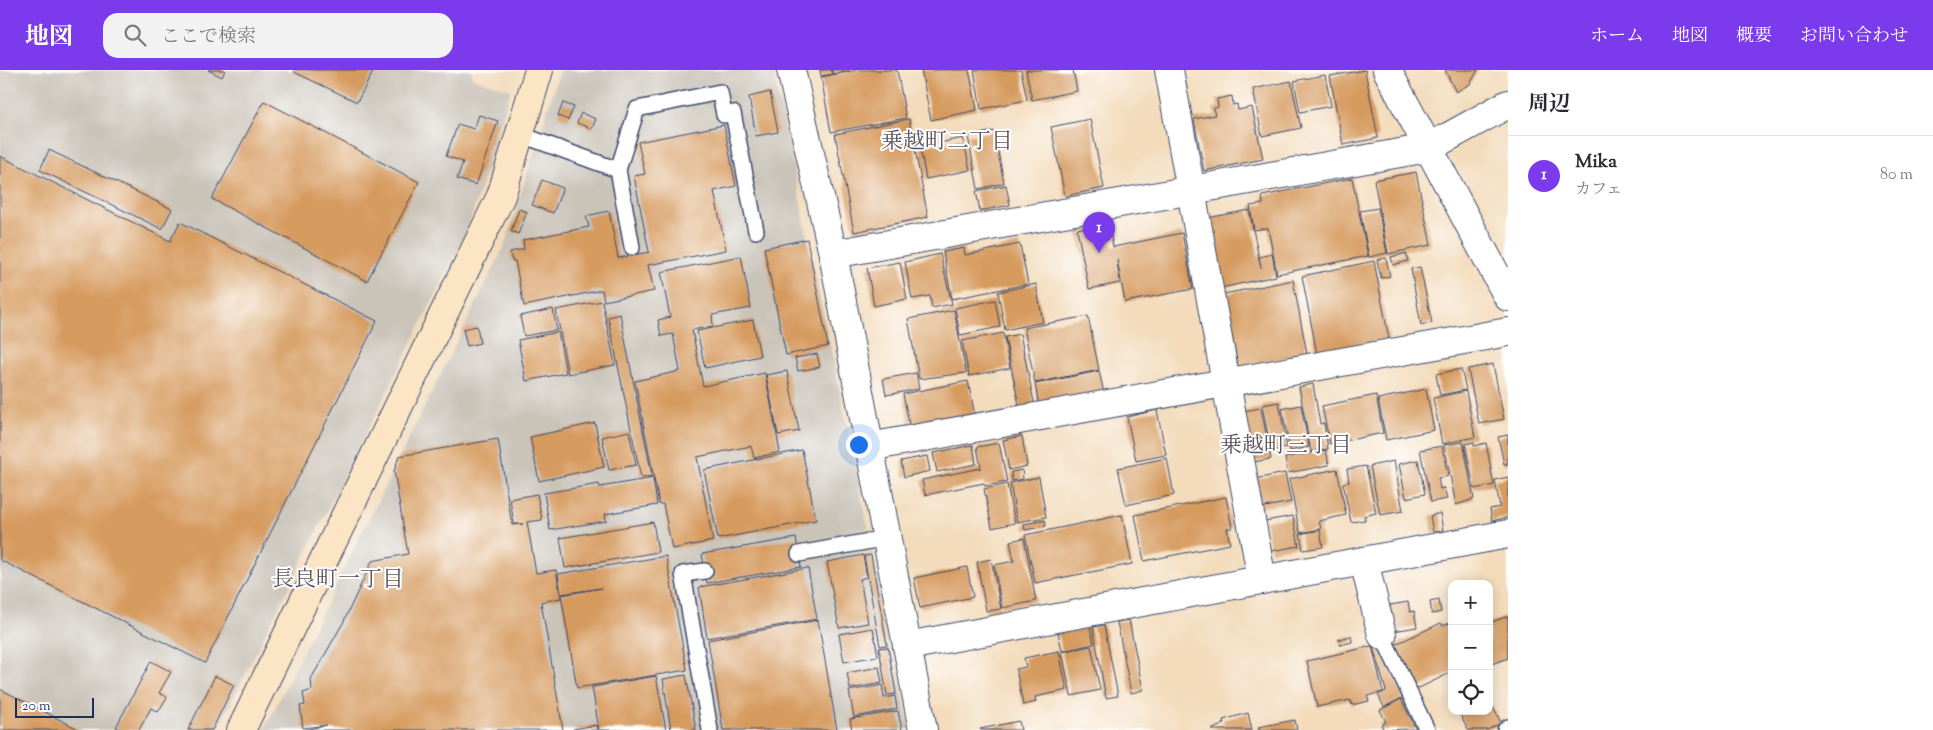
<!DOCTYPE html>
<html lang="ja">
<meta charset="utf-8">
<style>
body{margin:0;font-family:"Sorts Mill Goudy","Noto Serif JP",serif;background:#f2f2f3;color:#2b2b33}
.controls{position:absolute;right:15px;bottom:15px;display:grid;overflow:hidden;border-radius:10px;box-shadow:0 2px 12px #0003}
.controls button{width:45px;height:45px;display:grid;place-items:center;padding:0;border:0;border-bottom:1px solid #e1e1e2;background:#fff;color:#2b2b33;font:25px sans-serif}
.scale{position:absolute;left:15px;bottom:12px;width:79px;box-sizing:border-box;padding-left:5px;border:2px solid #1b2f5e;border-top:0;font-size:14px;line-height:18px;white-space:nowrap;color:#1b2f5e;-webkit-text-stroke:4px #fff;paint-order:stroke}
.you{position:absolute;left:858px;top:374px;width:18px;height:18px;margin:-12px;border:4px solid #fff;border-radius:50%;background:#1a73e8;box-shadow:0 0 0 8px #1a73e833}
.badge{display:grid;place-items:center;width:32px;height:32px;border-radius:50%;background:#7c3aed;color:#fff;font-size:16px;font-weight:700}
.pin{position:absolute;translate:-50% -41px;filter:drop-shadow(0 1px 2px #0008)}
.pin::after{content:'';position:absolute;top:26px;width:18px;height:15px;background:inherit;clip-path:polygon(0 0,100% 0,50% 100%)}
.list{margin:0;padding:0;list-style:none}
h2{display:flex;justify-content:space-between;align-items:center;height:65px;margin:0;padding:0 20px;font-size:21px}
h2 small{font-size:16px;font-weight:400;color:#7c7c81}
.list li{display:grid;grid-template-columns:32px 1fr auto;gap:15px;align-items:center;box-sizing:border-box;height:80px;padding:0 20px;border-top:1px solid #e1e1e2}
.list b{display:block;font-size:19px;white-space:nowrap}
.list p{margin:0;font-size:16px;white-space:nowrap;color:#7c7c81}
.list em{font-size:16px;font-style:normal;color:#7c7c81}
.icon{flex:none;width:28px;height:28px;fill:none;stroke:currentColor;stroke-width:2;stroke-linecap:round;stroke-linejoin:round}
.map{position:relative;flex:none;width:1508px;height:660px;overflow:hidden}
header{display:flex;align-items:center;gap:30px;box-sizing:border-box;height:70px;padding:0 25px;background:#7c3aed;color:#fff}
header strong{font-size:24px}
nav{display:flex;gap:28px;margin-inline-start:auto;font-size:18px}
.search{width:350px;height:45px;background:#f2f2f3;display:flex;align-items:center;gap:12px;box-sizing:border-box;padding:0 18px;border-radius:15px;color:#7c7c81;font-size:19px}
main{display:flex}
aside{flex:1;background:#fff}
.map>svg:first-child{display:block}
.industrial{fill:#c9c3b8}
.building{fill:#d59a5d}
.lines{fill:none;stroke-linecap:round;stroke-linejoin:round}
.lane-casing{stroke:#3b496c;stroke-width:18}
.street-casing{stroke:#3b496c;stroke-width:30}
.secondary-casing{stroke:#3b496c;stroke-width:30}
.lane{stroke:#fff;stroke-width:15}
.street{stroke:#fff;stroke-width:28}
.secondary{stroke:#fce5c4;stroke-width:28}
.labels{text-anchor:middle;stroke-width:4;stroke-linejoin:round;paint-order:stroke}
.neighbourhood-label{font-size:22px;fill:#5c545e;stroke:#fff}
</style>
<header>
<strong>地図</strong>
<div class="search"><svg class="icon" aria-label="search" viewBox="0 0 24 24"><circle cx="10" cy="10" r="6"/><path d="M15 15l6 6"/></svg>ここで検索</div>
<nav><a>ホーム</a><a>地図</a><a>概要</a><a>お問い合わせ</a></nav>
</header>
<main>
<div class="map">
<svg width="1508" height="660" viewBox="0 0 1508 660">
<rect width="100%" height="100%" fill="#fff"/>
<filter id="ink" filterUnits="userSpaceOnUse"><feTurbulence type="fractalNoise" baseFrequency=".02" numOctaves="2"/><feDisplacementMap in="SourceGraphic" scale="10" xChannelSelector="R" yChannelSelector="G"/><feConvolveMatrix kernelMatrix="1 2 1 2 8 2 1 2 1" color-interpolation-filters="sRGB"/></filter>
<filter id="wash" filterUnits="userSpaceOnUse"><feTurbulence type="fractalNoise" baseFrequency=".0096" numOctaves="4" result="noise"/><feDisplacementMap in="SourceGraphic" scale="20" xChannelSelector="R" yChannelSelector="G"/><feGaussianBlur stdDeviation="1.12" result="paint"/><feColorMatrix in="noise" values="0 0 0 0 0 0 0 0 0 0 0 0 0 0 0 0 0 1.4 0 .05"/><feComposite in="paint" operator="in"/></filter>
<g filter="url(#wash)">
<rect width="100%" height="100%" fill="#f3dbbb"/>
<g class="industrial">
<polygon points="0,0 472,0 472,8 511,20 466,164 217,660 0,660"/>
<polygon points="560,0 773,0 910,660 264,660 504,177"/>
</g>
<g id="blocks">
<g class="building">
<polygon points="208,0 225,0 222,7"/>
<polygon points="295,0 369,0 373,2 357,32 294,2"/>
<polygon points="820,0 831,0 832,4 821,6"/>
<polygon points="832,0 849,0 849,1 832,4"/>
<polygon points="858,0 897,0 906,48 831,62 821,7"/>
<polygon points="921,0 969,0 977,40 931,50"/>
<polygon points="974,0 1021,0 1027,30 981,39"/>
<polygon points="1026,0 1073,0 1077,21 1032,30"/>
<polygon points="1365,0 1378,68 1343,75 1330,6"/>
<polygon points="1445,0 1478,0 1470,14 1456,22"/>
<polygon points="1325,5 1331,36 1300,42 1294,11"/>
<polygon points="1291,11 1301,58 1262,66 1253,19"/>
<polygon points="770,22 778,62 756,66 749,27"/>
<polygon points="1232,26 1233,35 1237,34 1238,40 1252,37 1263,89 1204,101 1194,49 1215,45 1213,39 1218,37 1217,29"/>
<polygon points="264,31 419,112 367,211 212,129"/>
<polygon points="563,33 574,37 568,50 558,46"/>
<polygon points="581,43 596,49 592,59 577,53"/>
<polygon points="479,45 498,51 476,115 457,109 463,92 446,86 458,54 474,59"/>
<polygon points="909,49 928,147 854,162 835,64"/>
<polygon points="1090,49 1104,118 1065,126 1051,57"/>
<polygon points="724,55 736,116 714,121 726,180 648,195 654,221 604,231 602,220 524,236 515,191 512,191 510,182 524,179 523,170 589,157 586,146 609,141 618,188 649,182 634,106 645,104 638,72"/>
<polygon points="994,61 1004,113 978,119 968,66"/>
<polygon points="963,68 970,100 926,109 920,77"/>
<polygon points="49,80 172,139 162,159 40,100"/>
<polygon points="0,86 170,171 180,152 377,251 205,593 0,490"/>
<polygon points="1416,102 1431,175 1388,184 1374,110"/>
<polygon points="1352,108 1368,186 1277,204 1268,158 1254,160 1250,136 1263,134 1262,126"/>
<polygon points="542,110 563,118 553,143 532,135"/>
<polygon points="1006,115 1010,135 980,141 976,121"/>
<polygon points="1378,138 1387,183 1369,187 1360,141"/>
<polygon points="519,139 527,142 518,164 511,161"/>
<polygon points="1249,140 1261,198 1259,187 1272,184 1276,206 1221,218 1207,148"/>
<polygon points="1109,153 1113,177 1182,163 1193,219 1125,232 1117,190 1120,213 1089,219 1077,159"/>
<polygon points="807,169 828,276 786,285 764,178"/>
<polygon points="1020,174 1028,214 952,229 943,182 964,178 965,185"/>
<polygon points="1406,183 1408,191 1393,195 1391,187"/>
<polygon points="940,184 952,234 932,238 930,226 912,229 905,192"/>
<polygon points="741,186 751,238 712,245 713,256 692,260 703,316 765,303 780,382 754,388 751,376 697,387 713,471 672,479 663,434 659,434 635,311 680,301 673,264 661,266 658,250 670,247 661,202"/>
<polygon points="1386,188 1390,206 1381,208 1377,190"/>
<polygon points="1374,191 1389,269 1317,284 1302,206"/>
<polygon points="900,192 907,229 874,236 867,198"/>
<polygon points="1420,197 1432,253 1421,255 1411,199"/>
<polygon points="1293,210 1307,284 1238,297 1224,224"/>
<polygon points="1036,214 1043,252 1005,260 998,222"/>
<polygon points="995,230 1000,257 960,265 955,238"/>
<polygon points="602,231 615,295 568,304 556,240"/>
<polygon points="553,239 557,260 524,266 520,246"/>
<polygon points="954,240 966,303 919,309 908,249"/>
<polygon points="620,244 652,406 641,408 608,247"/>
<polygon points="1088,246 1099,300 1035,313 1024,258"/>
<polygon points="753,250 760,286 705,298 697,261"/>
<polygon points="477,256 480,273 467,276 463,259"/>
<polygon points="558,262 566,303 526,311 518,270"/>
<polygon points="1003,263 1010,298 969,306 962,271"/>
<polygon points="1020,264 1035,337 1020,340 1005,267"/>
<polygon points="817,284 820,297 798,301 795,288"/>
<polygon points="1493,294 1504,349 1479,354 1468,299"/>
<polygon points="1461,299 1466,320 1440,325 1436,304"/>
<polygon points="787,301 799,361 778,365 766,305"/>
<polygon points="1099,301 1104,323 1039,336 1035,314"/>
<polygon points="916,303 919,319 886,325 883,309"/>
<polygon points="968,311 975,346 910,359 903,324"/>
<polygon points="1313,314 1320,354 1324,353 1328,379 1311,382 1299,317"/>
<polygon points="1426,319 1434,360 1386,370 1378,329"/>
<polygon points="1466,321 1475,367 1442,374 1433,328"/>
<polygon points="1376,325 1383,363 1330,374 1322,336"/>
<polygon points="1279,332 1287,377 1271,381 1262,335"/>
<polygon points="1301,335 1309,377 1290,381 1282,339"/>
<polygon points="1261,338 1271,389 1253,392 1243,341"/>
<polygon points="1157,340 1166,385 1136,391 1127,347"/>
<polygon points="595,353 604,397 539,411 530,367"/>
<polygon points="629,361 636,395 609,400 602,367"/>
<polygon points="1508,365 1508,394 1504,394 1498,367"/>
<polygon points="1022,366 1027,396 1009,400 1003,370"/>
<polygon points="498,369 512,455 523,454 514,454 510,429 537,424 542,450 527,452 536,503 556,500 561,528 541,532 563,660 304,660 327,655 303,658 300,636 305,635 303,623 312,620 311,609 343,553 372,491 408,484 394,401 399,386"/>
<polygon points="1463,372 1474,429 1456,435 1444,375"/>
<polygon points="1474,372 1474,376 1486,373 1494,415 1474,419 1465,374"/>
<polygon points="999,373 1007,412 985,416 984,413 925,425 922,410 981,398 977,377"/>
<polygon points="973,375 976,394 937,402 933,383"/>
<polygon points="1442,376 1448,406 1438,408 1440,419 1444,418 1447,429 1431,432 1420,380"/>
<polygon points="802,380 816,450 718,469 704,400"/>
<polygon points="1326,380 1329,395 1288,403 1285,388"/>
<polygon points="927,386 930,401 904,407 901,391"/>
<polygon points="1167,388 1174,425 1126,435 1118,398"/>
<polygon points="1418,390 1425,424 1406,428 1399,394"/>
<polygon points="1394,391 1403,441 1380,445 1370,396"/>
<polygon points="1366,396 1376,443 1364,446 1365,450 1351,452 1343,413 1349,412 1347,399"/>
<polygon points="1337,399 1346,445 1319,451 1321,459 1300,463 1289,409"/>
<polygon points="1022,400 1023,409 1012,411 1011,402"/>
<polygon points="1285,403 1291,432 1260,438 1255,409"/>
<polygon points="1039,407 1046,447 1017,452 1010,413"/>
<polygon points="1508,407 1508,447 1492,451 1490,439 1500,437 1495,410"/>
<polygon points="653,408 657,435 605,444 606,451 550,460 544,423 599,414 600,417"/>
<polygon points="1007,414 1015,453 992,458 984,419"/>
<polygon points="1226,427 1232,458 1227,458 1230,474 1144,491 1135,445"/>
<polygon points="1440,443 1443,461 1433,462 1430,446"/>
<polygon points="1122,445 1132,494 1035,513 1025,465"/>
<polygon points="1293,446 1299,476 1271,481 1265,451"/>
<polygon points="1045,450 1046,456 1025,460 1024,454"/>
<polygon points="653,452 658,482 565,498 560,468"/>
<polygon points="1320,460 1323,477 1303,480 1300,464"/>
<polygon points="796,468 801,497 707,513 702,484"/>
<polygon points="1024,468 1036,531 1002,538 994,495 1014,491 1010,471"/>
<polygon points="863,485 867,507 860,509 868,553 839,558 827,492"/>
<polygon points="871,485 887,575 880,576 864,486"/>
<polygon points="666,486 687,600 577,618 561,525 602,518 561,524 558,504"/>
<polygon points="991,489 1001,539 986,541 977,492"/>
<polygon points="967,497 973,527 920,538 914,508"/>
<polygon points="808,498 817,549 707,568 699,517"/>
<polygon points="1439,530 1441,542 1432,544 1430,532"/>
<polygon points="1408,532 1410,542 1414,541 1417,557 1394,561 1390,535"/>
<polygon points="1508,546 1508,588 1489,595 1489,553"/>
<polygon points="818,550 837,660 723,660 708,570"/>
<polygon points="1129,550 1143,620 1131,623 1117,552"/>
<polygon points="1452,552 1452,602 1415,620 1394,575 1441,553 1443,556"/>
<polygon points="1104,555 1118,626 1106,628 1093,557"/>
<polygon points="1090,556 1094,574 1062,581 1058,562"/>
<polygon points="873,558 878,586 844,592 839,564"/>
<polygon points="1351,566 1352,572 1340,575 1339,569"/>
<polygon points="1379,575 1404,627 1384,637 1378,625 1386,621 1373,577"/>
<polygon points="1091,576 1100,620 1071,626 1062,582"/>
<polygon points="1372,576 1383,622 1367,626 1369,631 1352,635 1350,630 1317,637 1307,591"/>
<polygon points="888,577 896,624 887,625 879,578"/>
<polygon points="1059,581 1067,620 1035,627 1036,632 1023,635 1016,599 1026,597 1024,588"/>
<polygon points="151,591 171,602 159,623 167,627 158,642 151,638 139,660 122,660 116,657"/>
<polygon points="879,597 882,613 850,619 847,603"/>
<polygon points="686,605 696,660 671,660 663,609"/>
<polygon points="215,606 234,615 212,660 188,660"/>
<polygon points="656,606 666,660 599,660 592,617"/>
<polygon points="882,615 884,628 895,626 897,639 854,647 849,621"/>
<polygon points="0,619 80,660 0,660"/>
<polygon points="1401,629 1416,659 1379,660 1383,658 1381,655 1386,652 1380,640"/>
<polygon points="1489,629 1501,653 1487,660 1468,660 1458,641 1489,641"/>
<polygon points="898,641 902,660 852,660 850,649"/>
<polygon points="1248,643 1252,660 1211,660 1224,654 1223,650"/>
<polygon points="1295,650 1297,660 1259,660 1258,657"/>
<polygon points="1019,651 1021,660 981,660 980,659"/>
<polygon points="597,655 598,660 573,660 573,659"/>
</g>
</g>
</g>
<g filter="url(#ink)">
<use href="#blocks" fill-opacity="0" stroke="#3b496c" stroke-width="1"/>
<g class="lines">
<g class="lane-casing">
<g id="lane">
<polyline points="519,64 618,100 632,177"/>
<polyline points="618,100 637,39 720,22 724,45 733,43 756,161"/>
<polyline points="799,484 887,468"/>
<polyline points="705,501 683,504 710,660"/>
<polyline points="1382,565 1427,660"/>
<polyline points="1505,660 1508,657"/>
</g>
</g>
<g class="street-casing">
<g id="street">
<polyline points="791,0 833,184 923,660"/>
<polyline points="1169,0 1262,510"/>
<polyline points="1387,0 1508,227"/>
<polyline points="833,184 1428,78 1508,34"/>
<polyline points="869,377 1508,262"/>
<polyline points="1364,491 1382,565"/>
<polyline points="907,576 1508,464"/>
</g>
</g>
<g class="secondary-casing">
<polyline id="secondary" points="241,660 501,126 539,0"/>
</g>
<use href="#lane" class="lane"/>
<use href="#street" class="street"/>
<use href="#secondary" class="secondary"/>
</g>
</g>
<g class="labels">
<g class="neighbourhood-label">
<text x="947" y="78">乗越町二丁目</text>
<text x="1286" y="382">乗越町三丁目</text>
<text x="338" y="516">長良町一丁目</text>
</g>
</g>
</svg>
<div class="controls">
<button>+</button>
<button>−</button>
<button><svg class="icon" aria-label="locate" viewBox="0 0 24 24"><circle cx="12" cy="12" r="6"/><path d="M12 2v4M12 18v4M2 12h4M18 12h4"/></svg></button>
</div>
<div class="scale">20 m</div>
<div class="you"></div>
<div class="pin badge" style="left:1099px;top:183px">1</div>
</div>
<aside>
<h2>周辺<small></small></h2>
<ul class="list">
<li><span class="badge">1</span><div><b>Mika</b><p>カフェ</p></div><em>80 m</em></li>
</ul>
</aside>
</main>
